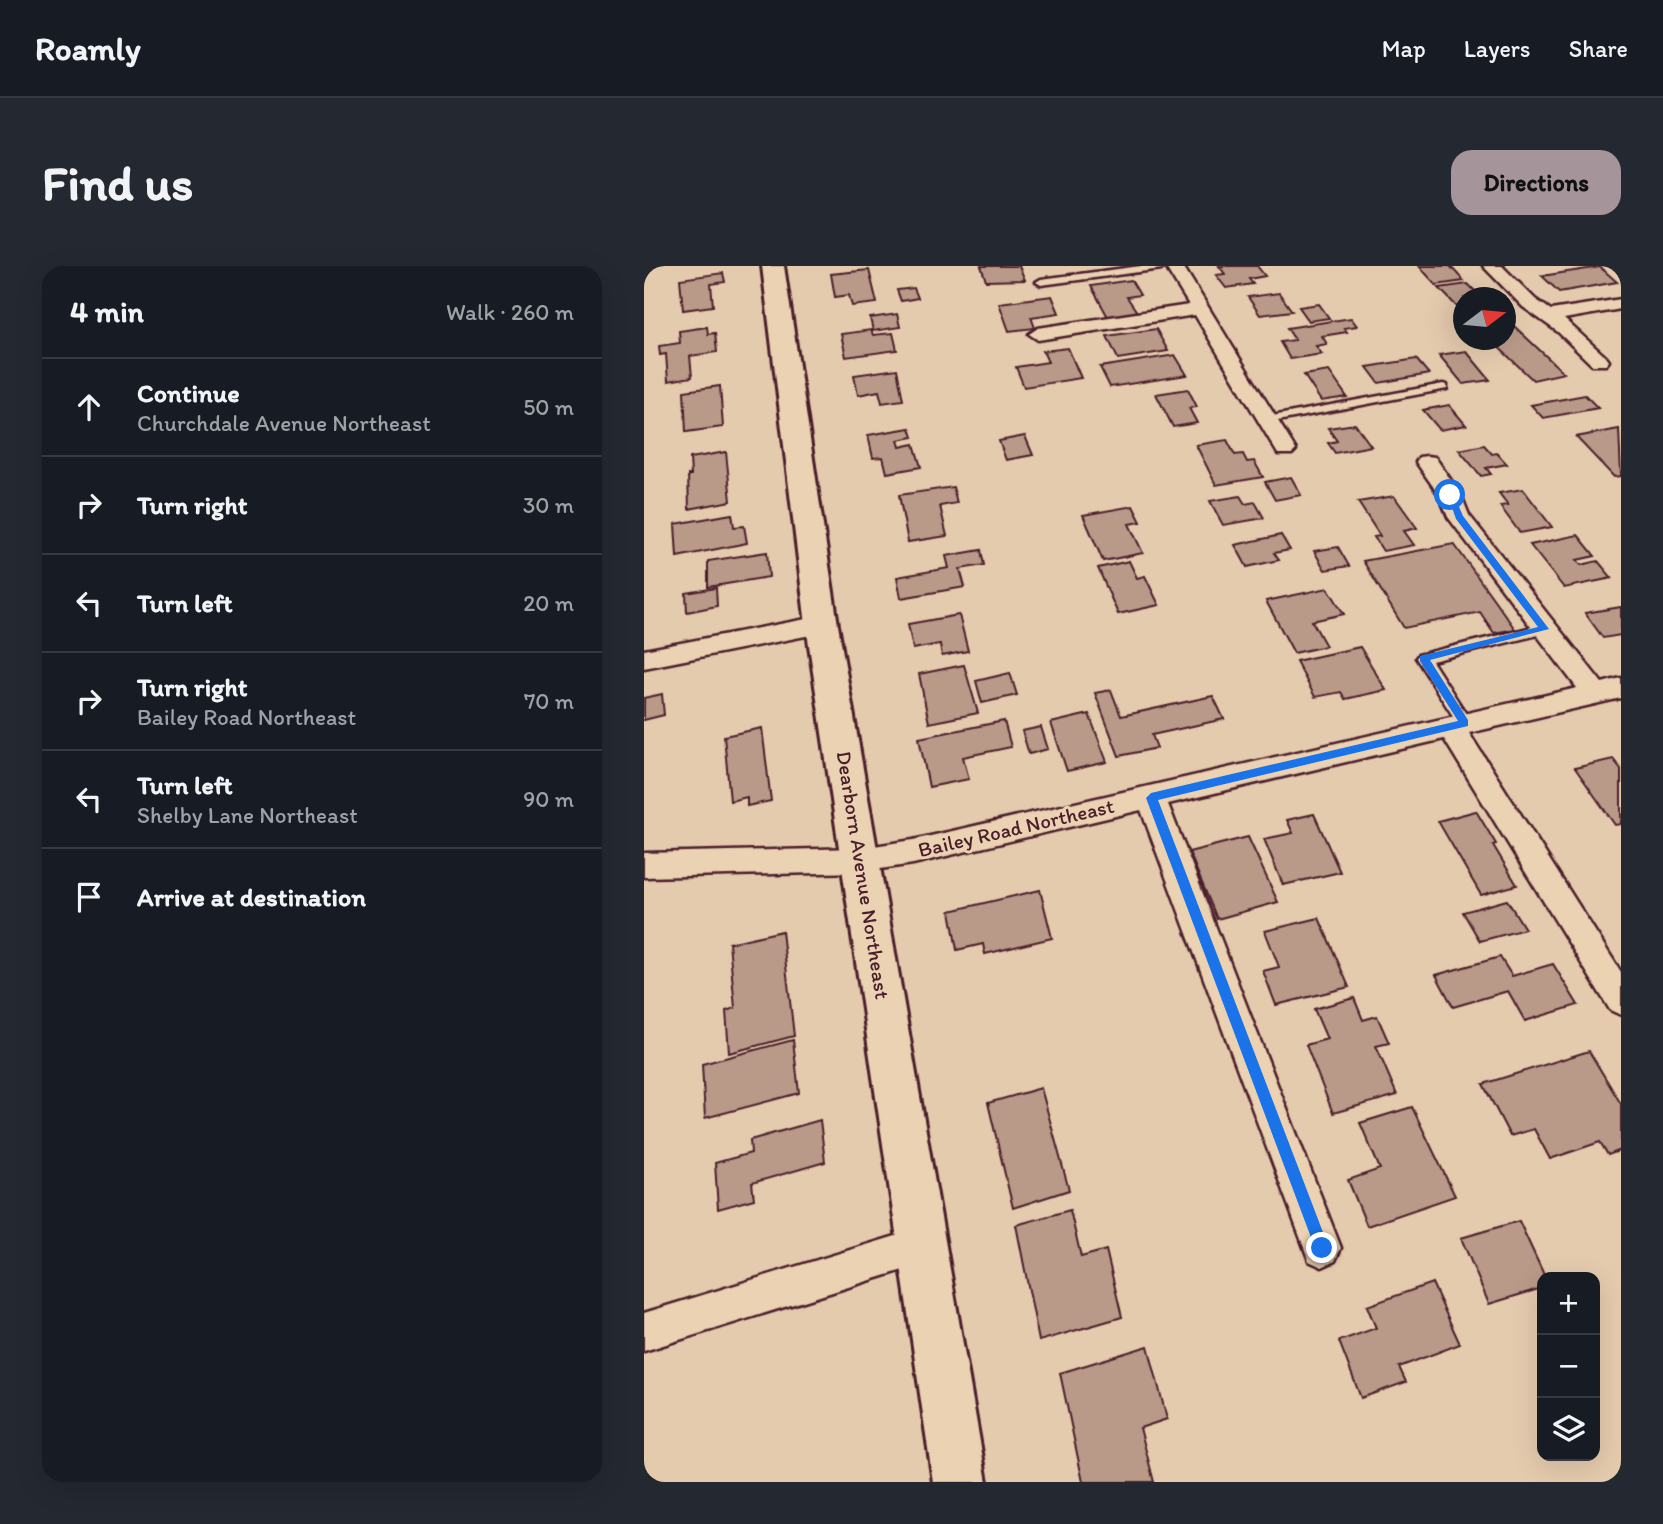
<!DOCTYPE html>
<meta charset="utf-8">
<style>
body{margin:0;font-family:Itim,sans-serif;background:#242831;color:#f1f3f6}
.controls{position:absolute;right:21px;bottom:21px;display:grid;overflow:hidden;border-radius:14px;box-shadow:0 7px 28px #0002}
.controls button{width:63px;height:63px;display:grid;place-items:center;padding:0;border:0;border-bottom:2px solid #363941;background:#171b24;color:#f1f3f6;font:35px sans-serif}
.compass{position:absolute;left:809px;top:21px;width:63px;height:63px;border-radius:50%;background:#171b24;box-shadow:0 7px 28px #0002;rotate:74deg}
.stop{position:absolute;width:21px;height:21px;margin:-16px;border:5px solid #1a73e8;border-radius:50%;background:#fff}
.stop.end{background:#1a73e8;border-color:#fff;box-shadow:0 2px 7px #0008}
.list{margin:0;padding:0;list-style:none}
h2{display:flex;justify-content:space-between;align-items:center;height:91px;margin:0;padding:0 28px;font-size:30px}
h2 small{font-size:23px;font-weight:400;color:#9ea1a6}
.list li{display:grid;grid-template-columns:46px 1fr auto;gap:21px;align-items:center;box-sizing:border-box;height:98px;padding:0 28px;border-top:2px solid #363941}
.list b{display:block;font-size:26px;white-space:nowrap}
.list p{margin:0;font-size:23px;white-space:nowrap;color:#9ea1a6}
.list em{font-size:23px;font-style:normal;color:#9ea1a6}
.icon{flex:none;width:38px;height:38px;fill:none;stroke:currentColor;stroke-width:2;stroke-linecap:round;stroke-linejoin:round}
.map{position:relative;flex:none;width:977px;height:1216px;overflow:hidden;border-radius:21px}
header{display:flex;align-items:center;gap:42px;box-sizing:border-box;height:98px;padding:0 35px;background:#171b24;border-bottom:2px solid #363941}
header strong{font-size:33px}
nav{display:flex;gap:38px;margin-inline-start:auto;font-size:24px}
.intro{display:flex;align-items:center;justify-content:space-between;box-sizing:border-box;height:168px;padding:0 42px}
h1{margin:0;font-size:49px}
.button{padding:18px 32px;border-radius:21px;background:#a6949b;color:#111;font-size:24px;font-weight:700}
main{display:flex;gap:42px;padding:0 42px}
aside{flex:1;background:#171b24;border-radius:21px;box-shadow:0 7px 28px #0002}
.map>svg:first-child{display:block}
.building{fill:#b99a89;stroke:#4a1f2b;stroke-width:2}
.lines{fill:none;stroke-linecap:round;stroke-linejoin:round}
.lane-casing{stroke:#4a1f2b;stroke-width:5}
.street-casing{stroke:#4a1f2b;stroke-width:5}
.secondary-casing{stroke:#4a1f2b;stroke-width:6}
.lane{fill:#ebd2b3;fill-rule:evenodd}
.street{fill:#ebd2b3;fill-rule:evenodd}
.secondary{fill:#ebd2b3;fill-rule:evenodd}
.route{fill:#1a73e8}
.labels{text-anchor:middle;stroke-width:6;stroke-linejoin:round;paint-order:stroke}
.street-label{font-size:21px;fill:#4a1f2b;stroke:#ebd2b3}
</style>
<header>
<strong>Roamly</strong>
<nav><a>Map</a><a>Layers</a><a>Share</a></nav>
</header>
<div class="intro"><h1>Find us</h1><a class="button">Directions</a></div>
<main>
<aside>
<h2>4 min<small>Walk · 260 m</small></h2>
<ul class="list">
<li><svg class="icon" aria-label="ahead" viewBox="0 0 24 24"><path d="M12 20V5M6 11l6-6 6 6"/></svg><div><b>Continue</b><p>Churchdale Avenue Northeast</p></div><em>50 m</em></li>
<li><svg class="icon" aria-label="right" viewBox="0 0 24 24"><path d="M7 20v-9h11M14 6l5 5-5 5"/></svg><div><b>Turn right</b></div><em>30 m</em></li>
<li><svg class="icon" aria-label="left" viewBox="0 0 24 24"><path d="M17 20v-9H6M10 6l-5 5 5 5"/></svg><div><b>Turn left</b></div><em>20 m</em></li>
<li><svg class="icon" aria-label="right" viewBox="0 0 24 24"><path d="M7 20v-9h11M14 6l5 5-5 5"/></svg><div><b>Turn right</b><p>Bailey Road Northeast</p></div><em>70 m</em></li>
<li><svg class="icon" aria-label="left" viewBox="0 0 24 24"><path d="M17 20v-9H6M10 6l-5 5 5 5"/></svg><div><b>Turn left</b><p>Shelby Lane Northeast</p></div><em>90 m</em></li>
<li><svg class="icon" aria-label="arrive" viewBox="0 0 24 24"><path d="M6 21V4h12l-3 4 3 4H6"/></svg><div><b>Arrive at destination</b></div></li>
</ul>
</aside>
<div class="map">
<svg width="977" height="1216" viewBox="0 0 977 1216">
<rect width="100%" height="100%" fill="#e5cbae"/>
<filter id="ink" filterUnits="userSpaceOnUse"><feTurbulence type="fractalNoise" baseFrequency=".0143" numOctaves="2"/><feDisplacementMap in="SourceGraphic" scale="14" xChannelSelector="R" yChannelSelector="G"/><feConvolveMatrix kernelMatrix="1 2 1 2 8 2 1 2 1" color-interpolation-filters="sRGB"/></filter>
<g filter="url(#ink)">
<g class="building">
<polygon points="337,0 375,0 381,14 342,15"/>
<polygon points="575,0 613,0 621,10 605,13 609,18 582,22 572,9 581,8"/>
<polygon points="775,0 806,0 820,15 792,19"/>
<polygon points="956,1 973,16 915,26 898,10"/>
<polygon points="225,4 233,37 208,40 205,29 191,31 187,8"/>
<polygon points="79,7 81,16 67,18 69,40 39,44 36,13"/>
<polygon points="487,14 496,29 483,31 493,46 464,51 447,20"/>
<polygon points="824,18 838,32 820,32 820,48 795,22"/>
<polygon points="270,22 274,32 257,35 253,24"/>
<polygon points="635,27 648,45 616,49 604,31"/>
<polygon points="408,30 415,47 387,51 391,62 365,65 355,37"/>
<polygon points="675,38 685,52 665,55 655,41"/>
<polygon points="253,48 256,61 229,65 226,52"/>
<polygon points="707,52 713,60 700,62 703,66 678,70 683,78 672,80 678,88 646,93 636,76 651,74 643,62"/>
<polygon points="870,60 920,107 889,114 847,74 862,74 862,62"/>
<polygon points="63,61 64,68 71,67 73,86 46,90 48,111 24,115 22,88 16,89 15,80 36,77 35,65"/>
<polygon points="512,63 524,85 474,93 463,70"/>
<polygon points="227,64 229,69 249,67 253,84 202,91 197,68"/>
<polygon points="424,82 437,112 380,121 372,101 404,96 399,85"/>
<polygon points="822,85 846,114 819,118 795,89"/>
<polygon points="531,89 543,109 466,121 456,101"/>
<polygon points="772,93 785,108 735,117 723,101"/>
<polygon points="253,103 259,134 238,137 235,125 214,129 210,109"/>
<polygon points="685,105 703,131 677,135 660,109"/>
<polygon points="76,120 79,161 42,166 40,125"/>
<polygon points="544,123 553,141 545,142 553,157 529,161 512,128"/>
<polygon points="941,129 954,142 899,152 887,139"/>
<polygon points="805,139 822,159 796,164 779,144"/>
<polygon points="711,158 727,180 691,187 684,177 693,175 684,162"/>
<polygon points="266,162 269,171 254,174 256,181 270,178 277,201 243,207 239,191 229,192 224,169"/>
<polygon points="975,163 977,210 970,211 932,171"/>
<polygon points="381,170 389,189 362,194 355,175"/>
<polygon points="583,174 591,189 599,188 603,196 610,195 619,211 572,219 552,179"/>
<polygon points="840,179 848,188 853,187 863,198 842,202 847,208 837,210 815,184"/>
<polygon points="82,186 87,235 45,243 44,209 47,209 46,192"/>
<polygon points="647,211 657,229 631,234 621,216"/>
<polygon points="309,221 313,237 296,240 303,270 264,276 255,229"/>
<polygon points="879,223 908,261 876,267 856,240 864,239 855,227"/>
<polygon points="596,230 601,238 611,236 620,252 579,259 566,235"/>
<polygon points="750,230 773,262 760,265 770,279 739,285 730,271 736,270 714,236"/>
<polygon points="489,240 497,256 485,258 499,287 459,295 439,249"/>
<polygon points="88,248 90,261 100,260 103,277 33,291 31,258"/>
<polygon points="637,269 646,284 630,287 635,294 603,301 591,279"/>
<polygon points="934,269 951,290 933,294 937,299 954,295 968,312 920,322 886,279"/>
<polygon points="810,278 871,363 850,367 836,346 760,362 719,295"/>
<polygon points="694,281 705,300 681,304 670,285"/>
<polygon points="337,284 340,299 316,303 321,321 257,332 253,311 305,302 302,290"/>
<polygon points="123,286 125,311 64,321 64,295"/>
<polygon points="485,295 493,312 501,310 515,339 474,348 454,302"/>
<polygon points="72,322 73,340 43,346 42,327"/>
<polygon points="684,322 700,348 668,355 682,380 650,387 622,335"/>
<polygon points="977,341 977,369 959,372 941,347"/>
<polygon points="315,349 324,385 298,390 296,378 269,383 264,358"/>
<polygon points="716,381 742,424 701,433 697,426 671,431 652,395"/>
<polygon points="320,399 334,447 285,457 275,408"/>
<polygon points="366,407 373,429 338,437 332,415"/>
<polygon points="467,424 477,450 569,430 580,453 508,469 513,482 475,490 451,427"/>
<polygon points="18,428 20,449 0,454 0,432"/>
<polygon points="445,448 463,496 423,505 407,457"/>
<polygon points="360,455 367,481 319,491 325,513 285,521 275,472"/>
<polygon points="397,461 404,483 385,488 378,465"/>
<polygon points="118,462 127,535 103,540 103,531 86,535 80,470"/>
<polygon points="969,493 977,503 977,558 971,559 931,502"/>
<polygon points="832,545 852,578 849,579 873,619 837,629 794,555"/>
<polygon points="670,548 696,606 639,619 620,573 649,567 643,554"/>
<polygon points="604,571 634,636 573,653 545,586"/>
<polygon points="396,624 408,672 341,688 339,678 313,684 306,645"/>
<polygon points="863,634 881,663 836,675 819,646"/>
<polygon points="675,652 705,721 632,739 619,705 635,701 621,665"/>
<polygon points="138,665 150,770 85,787 82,745 91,742 85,677"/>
<polygon points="856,691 868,710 909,698 934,739 881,755 864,725 809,741 792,709"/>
<polygon points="710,732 719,754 733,750 745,777 732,780 753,829 689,847 662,779 683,773 670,743"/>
<polygon points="149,774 155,827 61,852 58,798"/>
<polygon points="945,785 977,838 977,884 964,889 956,876 906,893 890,863 866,870 839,818"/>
<polygon points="397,822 425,924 369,942 344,837"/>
<polygon points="768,841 811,930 723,960 704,914 736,903 716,857"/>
<polygon points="176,854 181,896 108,917 110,933 74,943 71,897 107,887 106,874"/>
<polygon points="426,944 437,991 462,984 478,1051 395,1075 372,959"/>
<polygon points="875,955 901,1011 898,1011 898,1022 845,1038 817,972"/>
<polygon points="788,1017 816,1078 755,1101 762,1116 717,1132 695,1075 732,1062 723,1040"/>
<polygon points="504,1080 523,1153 496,1162 510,1216 439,1216 416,1107"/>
</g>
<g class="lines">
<g class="lane-casing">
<g id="lane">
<polygon points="497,0 523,0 518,3 397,19 392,16 397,13"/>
<polygon points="799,118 803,119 803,123 623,157 618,154 623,151"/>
<polygon points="901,358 906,360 906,366 788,395 828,457 826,461 816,461 772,392 774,389"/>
</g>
</g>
<g class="street-casing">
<g id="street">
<polygon points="521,0 539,0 652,184 648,188 634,188 551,49 394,74 385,68 394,62 545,39"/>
<polygon points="839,0 858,0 891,33 907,44 977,33 977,43 920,53 962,91 965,95 962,99 948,99 914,66 879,41"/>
<polygon points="783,190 791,191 817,229 825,249 958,417 977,412 977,432 825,467 977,706 977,749 966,744 800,473 524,538 697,982 691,995 678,1001 665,995 497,544 269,598 217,606 0,611 0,587 217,582 269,574 933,422 804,251 795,229 772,196 775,191"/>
<polygon points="178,350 187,353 190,359 187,365 0,402 0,384"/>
<polygon points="278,962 291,968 297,981 291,994 0,1085 0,1047"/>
</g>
</g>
<g class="secondary-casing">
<polygon id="secondary" points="118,0 140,0 194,359 343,1216 289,1216 162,359"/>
</g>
<use href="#lane" class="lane"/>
<use href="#street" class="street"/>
<use href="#secondary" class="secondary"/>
</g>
</g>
<polygon class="route" points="803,227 809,227 819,250 905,363 786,394 824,454 824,460 514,534 685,982 678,989 671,982 502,532 507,527 814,455 776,395 776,390 894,361 812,253"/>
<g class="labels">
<g class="street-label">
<text transform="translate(372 562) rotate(-13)" y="7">Bailey Road Northeast</text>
<text transform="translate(219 609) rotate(81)" y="7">Dearborn Avenue Northeast</text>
</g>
</g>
</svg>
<div class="controls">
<button>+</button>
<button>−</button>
<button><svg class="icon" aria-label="layers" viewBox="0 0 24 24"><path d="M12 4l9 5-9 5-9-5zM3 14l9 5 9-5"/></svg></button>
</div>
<svg class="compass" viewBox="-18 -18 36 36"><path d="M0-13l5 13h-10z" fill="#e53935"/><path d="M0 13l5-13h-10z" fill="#9ea1a6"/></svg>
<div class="stop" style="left:806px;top:229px"></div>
<div class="stop end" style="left:678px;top:982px"></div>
</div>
</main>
